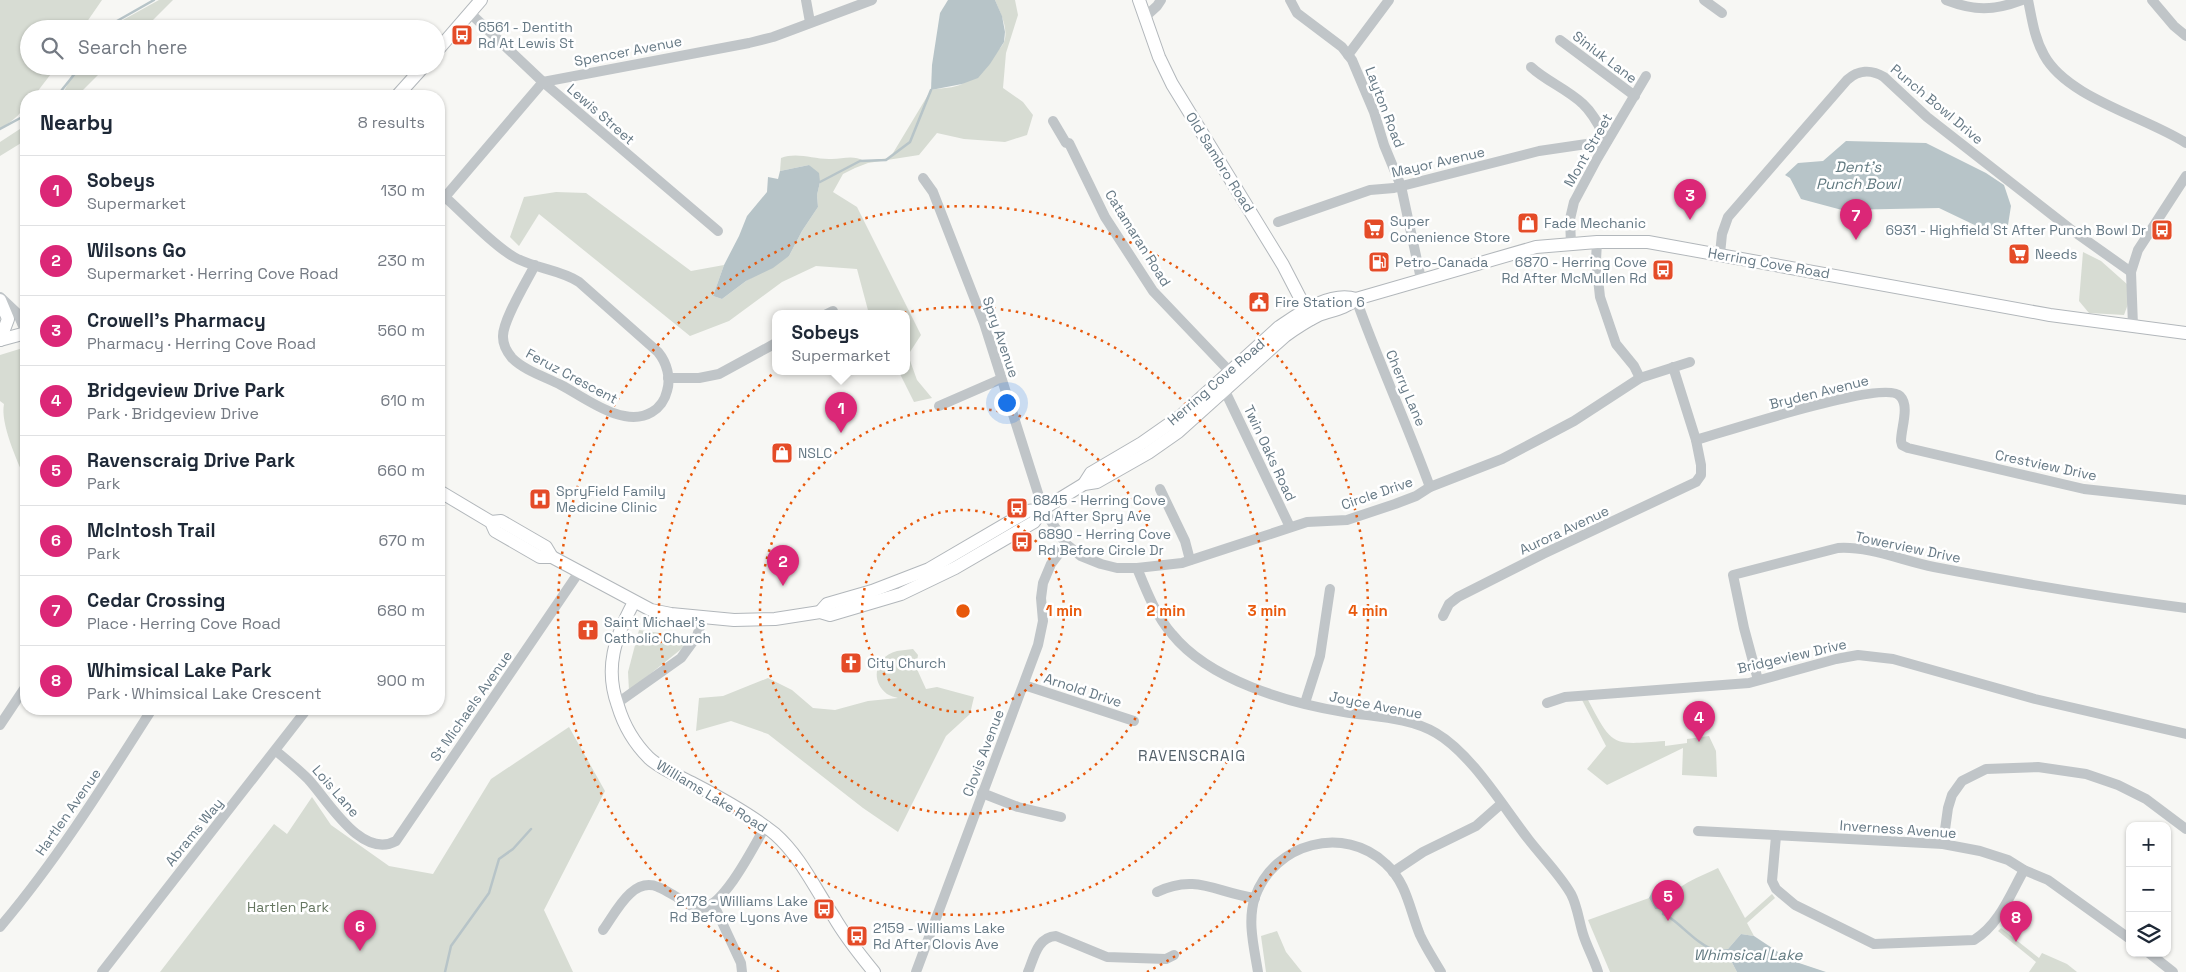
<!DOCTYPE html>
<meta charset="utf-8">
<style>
body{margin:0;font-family:"Space Grotesk",sans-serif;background:#f6f6f7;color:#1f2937}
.controls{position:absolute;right:15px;bottom:15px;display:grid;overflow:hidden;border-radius:10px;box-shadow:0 1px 4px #0004}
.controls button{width:45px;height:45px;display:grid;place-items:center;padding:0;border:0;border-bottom:1px solid #e0e1e3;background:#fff;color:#1f2937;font:25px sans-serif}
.you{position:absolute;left:1006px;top:402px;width:18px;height:18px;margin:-12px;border:4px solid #fff;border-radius:50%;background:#1a73e8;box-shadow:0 0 0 8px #1a73e833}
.badge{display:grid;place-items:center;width:32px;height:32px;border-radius:50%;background:#db2777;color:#fff;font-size:16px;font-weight:700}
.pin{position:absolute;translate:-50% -41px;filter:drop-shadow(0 1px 2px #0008)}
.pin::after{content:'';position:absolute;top:26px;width:18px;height:15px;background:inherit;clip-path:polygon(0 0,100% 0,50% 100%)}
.popup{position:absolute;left:772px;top:310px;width:138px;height:65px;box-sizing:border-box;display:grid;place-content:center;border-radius:10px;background:#fff;filter:drop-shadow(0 1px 4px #0005);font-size:16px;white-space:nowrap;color:#747a83}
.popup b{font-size:19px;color:#1f2937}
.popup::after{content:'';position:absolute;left:50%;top:100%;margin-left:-10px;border:10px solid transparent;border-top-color:#fff}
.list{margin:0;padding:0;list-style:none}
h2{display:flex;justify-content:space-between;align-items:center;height:65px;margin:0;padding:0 20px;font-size:21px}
h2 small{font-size:16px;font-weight:400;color:#747a83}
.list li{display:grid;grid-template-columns:32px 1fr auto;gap:15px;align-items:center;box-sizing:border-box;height:70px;padding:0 20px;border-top:1px solid #e0e1e3}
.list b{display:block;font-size:19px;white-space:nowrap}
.list p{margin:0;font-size:16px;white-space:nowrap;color:#747a83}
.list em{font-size:16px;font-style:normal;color:#747a83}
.icon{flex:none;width:28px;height:28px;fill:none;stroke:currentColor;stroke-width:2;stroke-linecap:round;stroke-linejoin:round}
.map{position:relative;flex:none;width:2186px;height:972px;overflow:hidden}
.search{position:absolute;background:#fff;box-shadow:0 1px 4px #0004;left:20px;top:20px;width:425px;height:55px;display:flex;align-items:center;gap:12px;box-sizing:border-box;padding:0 18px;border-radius:28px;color:#747a83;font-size:19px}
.panel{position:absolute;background:#fff;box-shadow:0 1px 4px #0004;left:20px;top:90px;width:425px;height:625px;border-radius:20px}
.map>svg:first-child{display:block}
.green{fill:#d7dcd3}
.water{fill:#b7c4c8}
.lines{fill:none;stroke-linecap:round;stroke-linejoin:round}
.stream{stroke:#b7c4c8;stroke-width:2.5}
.major-casing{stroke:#b2b7bb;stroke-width:14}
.minor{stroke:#c0c5c8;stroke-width:10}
.major{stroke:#fff;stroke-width:12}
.ring{fill:none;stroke:#e8590c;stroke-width:2.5;stroke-dasharray:2.5 5}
.labels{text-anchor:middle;stroke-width:5;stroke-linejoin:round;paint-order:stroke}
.poi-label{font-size:14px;fill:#667985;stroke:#fff;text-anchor:start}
.street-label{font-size:14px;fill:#667985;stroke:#fff}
.park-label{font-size:14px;fill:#667761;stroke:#fff}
.water-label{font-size:15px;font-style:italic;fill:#627a81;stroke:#fff}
.neighbourhood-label{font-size:15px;letter-spacing:1px;fill:#54616a;stroke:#fff}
.centre{fill:#e8590c;stroke:#fff;stroke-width:2.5}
.ring-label{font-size:15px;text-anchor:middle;font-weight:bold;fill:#e8590c;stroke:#fff;stroke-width:5;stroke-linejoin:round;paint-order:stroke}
</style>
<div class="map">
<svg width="2186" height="972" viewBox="0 0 2186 972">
<rect width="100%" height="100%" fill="#f7f7f4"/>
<g class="green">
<path d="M 0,0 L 102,0 L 82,29 L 29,29 L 29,66 L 57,66 L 34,96 L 26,96 C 26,113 13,120 0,129 Z"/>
<polygon points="159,0 173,0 144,29 114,29 121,21"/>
<path d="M 995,0 L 1015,0 L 1018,15 L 1006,53 L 1003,88 L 1023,102 L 1033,115 L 1027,135 L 1005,142 L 964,139 L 937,133 L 919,155 L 868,163 L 855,168 L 843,174 L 833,192 L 857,207 L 921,335 L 908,355 L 917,380 L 932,398 L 914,402 L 899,372 L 906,372 L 906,314 L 869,314 L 857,269 L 816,266 L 782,282 L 729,321 L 690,336 L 539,214 L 519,246 L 510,237 L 524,197 L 556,192 L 586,193 L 691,271 L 724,265 L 713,296 L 722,299 L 746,281 L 789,256 L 802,231 L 818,207 L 817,195 L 820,182 L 809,165 L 780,171 L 781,158 C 797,152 812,159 829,159 C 841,160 852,154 864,161 L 890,158 L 931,90 C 940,88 955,88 962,84 C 969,80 1002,49 1004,42 C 1009,29 1000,12 995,0 Z"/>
<path d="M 76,66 L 107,66 L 77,96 L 60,96 C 68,88 70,76 76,66 Z"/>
<polygon points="26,125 26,140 0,156 0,142"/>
<polygon points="2083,252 2101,261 2128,285 2128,304 2124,315 2089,313 2079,301"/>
<path d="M 26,347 L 26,481 C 17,461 0,423 4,404 L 0,401 L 0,355 Z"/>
<polygon points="639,630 695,638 629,691 628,672"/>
<path d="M 913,649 L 918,655 L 916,667 L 926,689 L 937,687 L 974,697 L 970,714 L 946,736 L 898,832 L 863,808 L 768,734 L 731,721 L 696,731 L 699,698 L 723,696 L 768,678 L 792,690 L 813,708 L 835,710 L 868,701 L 898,698 C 895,697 890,696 887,694 C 869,680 876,656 897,651 C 902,650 908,650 913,649 Z"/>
<path d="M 1582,700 L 1588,700 C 1613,747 1611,745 1665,741 L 1665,746 L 1687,743 L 1687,739 L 1709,736 L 1716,751 L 1717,777 L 1682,775 L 1683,748 L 1607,785 L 1587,769 L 1606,746 Z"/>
<polygon points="569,727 605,791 544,910 573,972 160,972 274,824 287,834 312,797 331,825 389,866 433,874 491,779"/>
<path d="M 1718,868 L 1745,918 L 1772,894 L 1775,898 L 1747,923 L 1754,936 L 1741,934 L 1728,949 L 1715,950 L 1727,953 L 1737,972 L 1610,972 L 1588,920 L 1649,898 L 1655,909 L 1660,909 L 1662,913 C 1667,887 1696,879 1718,868 Z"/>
<polygon points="2001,928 2039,958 2042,953 2067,964 2077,972 2029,972 2036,962 1998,931"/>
<polygon points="1277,931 1286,952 1302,972 1266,972 1261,936"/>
</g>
<g class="water">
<polygon points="948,0 995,0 1002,16 1005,32 1004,42 990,64 978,78 962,84 931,90 932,65 940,13"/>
<polygon points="1846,141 1926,143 1986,173 2004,185 2011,206 2008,225 1985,230 1939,208 1842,210 1801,199 1790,178 1785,175 1798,163 1823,161"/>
<polygon points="809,165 819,173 820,182 817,195 818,207 802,231 789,256 773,268 746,281 722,299 713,296 724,265 739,236 747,216 767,192 768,177 778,179 780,171"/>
<polygon points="1661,888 1668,890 1669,896 1663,914 1660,909 1655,909 1649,898 1653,890"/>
<polygon points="1741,934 1754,936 1790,960 1826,972 1737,972 1727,953 1715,950 1728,949"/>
</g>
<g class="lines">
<g class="stream">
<polyline points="111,29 117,21 154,0"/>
<polyline points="57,96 81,66"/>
<polyline points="0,129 26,115"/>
<polyline points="820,182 860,161 886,160 910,142 931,90"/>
<path d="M 1663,914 C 1674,916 1697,946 1715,950"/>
<polyline points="445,972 451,946 489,893 499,859 513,849 531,829"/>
</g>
<g class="major-casing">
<g id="major">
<polyline points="1139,0 1159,57 1172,84 1283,265 1311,319"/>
<polyline points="436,52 481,0"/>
<polyline points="397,96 424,66"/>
<polyline points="0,300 8,319 0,340"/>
<polyline points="0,340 26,333"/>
<path d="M 1084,484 L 1091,473 L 1142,443 L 1182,415 L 1279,327 C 1300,313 1330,291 1356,299"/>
<path d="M 439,491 L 491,522 L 495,531 L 540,557 L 552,557 L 651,610 L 671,614 L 734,620 L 775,619 L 820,612 L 830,615 L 901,594 L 955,568 L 1034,522 L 1043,509 L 1084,484 L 1097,482 L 1148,453 L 1178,432 L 1285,336 C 1296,328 1307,321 1319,315 C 1332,310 1345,309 1356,299 L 1536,247 L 1597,242 L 1648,242 L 2050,315 L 2186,333"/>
<polyline points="491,522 501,521 546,547 552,557"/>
<path d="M 634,602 C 615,637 604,668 618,706 C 624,726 634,743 649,758 C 661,769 679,776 694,784 C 719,797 754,817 775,834 C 801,857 815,889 834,917 C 845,936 860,955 874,972"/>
<polyline points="820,612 827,604 872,591 929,569 1028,511 1043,509"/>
</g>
</g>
<g class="minor">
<polyline points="806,0 810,22"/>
<polyline points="1290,0 1297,13 1342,47 1352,60 1374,112 1384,145 1401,186 1421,279"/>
<polyline points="1704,0 1722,13"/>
<path d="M 1946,0 C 1975,11 1993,11 2022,0"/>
<path d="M 2028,0 C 2032,19 2034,37 2044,55 C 2067,98 2146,117 2186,143"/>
<polyline points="2152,0 2174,26 2186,36"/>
<polyline points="470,13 543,82 718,231"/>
<polyline points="1145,17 1157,6 1161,0"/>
<polyline points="1560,40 1635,96"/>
<polyline points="1348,55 1389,0"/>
<path d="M 1531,67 C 1546,81 1567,89 1583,104 C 1594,114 1600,128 1607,141"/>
<polyline points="1053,121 1066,143 1069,143 1105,217 1153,291 1234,376"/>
<polyline points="923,178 933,192 984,323 1043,509 1066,544 1081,556 1101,564 1117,568 1137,568 1182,563 1307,522 1347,520 1395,504 1416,496 1430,487 1502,459 1540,439 1574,421 1640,378 1690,362"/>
<path d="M 445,197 C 464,214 493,245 514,257 C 535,269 559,269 579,282 L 658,352 C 667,363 671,378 667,391 C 665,400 659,408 652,412 C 624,429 586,398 561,385 C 546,377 525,371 512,358 C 507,352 503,345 503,337 C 502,321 527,281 535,265"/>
<polyline points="439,204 543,82 749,43 773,37 872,0"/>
<polyline points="1278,222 1370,190 1394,188 1539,151 1607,141"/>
<polyline points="1597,242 1596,260 1600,297 1616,344 1634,366 1640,378"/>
<polyline points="1571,244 1570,219 1574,202 1597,159 1646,76"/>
<path d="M 1720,254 L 1722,234 L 1728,217 L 1847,80 C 1858,70 1871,69 1884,77 L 1927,117 L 2069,228 L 2131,272"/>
<polyline points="0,297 18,314 26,333"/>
<path d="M 1356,299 C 1379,363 1407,424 1430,487"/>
<polyline points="827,314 833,311"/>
<polyline points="2133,326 2131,272 2138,250 2186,176"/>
<polyline points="668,378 699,378 719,374 776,343"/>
<polyline points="1225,391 1290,527"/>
<polyline points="939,406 1001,379"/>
<path d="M 1696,440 C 1724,432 1884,379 1900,396 C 1910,406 1901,428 1901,441 L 1902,445 L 1908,448 L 2084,489 L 2186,500"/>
<polyline points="1160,489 1185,541 1190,560"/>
<path d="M 1137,568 C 1146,590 1156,616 1172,634 C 1209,680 1288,703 1344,712 C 1374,717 1409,717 1436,733 C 1472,754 1503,807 1529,840 C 1543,858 1560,875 1571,894 C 1577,905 1579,921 1583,934 C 1587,947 1594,959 1598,972"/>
<polyline points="1443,616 1449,604 1458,597 1543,554 1696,482 1701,475 1701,465 1696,440 1673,367"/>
<path d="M 1758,680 L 1744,628 L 1733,575 L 1838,548 C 1870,546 1903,561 1934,567 C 2018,583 2101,597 2186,608"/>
<polyline points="1024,685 1134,721"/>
<polyline points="1305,703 1320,656 1330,589"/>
<polyline points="1547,703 1565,697 1749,683 1836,659 1858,655 1893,659 2035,699 2186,734"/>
<polyline points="616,704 681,658 697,636 703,617"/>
<polyline points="0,725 26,686"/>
<path d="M 276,751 C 287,760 298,769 308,779 C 327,799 361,860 396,841 L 579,572"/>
<polyline points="982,793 1018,807 1061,817"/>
<polyline points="1698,831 1943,844 1980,851 2008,860 2024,870 2048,880 2130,939"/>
<path d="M 1776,836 L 1772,881 L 1776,889 L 1795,905 L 1874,944 L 1974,940 C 1999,925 2010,895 2024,870"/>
<polyline points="1943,844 1948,808 1952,795 1962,781 1986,769 2038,767 2086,774 2118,785 2146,799 2186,829"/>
<polyline points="1393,872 1423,852 1476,826 1501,804"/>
<path d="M 1157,892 C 1196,873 1217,893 1255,898"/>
<polyline points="713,903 741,963 742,972"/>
<path d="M 0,927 C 57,860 105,783 152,709"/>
<path d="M 603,930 C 615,914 632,876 658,887 C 666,890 674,896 682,900 C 688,904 695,909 703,908 C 725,904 754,846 765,827"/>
<polyline points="2149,953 2173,972"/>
<polyline points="102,972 307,709"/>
<polyline points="916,972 1038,645 1043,621 1041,598 1043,583 1051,564 1066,544"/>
<path d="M 1028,972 C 1034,958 1037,937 1056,936 L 1107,957 L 1166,959 L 1174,955"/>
<path d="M 1258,972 C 1254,947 1247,921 1255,897 C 1274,843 1344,824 1386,864 C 1407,883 1410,911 1420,935 C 1426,948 1434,960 1441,972"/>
</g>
<use href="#major" class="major"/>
</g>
<g class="ring">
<circle cx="963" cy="611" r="101"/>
<circle cx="963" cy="611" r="203"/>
<circle cx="963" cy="611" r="304"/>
<path d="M779 972A405 405 0 1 1 1147 972"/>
</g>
<defs>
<g id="bus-square" transform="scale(1.125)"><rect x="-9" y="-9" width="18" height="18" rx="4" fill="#e44b27" stroke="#fff"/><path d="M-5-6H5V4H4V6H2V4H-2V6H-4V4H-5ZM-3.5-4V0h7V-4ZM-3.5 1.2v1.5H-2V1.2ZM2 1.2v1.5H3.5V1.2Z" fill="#fff"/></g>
<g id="shop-square" transform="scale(1.125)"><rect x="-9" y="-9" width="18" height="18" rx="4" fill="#e44b27" stroke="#fff"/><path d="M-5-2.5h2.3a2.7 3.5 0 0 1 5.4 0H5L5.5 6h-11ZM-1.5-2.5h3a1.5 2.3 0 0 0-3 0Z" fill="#fff"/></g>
<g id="supermarket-square" transform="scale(1.125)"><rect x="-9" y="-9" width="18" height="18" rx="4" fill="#e44b27" stroke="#fff"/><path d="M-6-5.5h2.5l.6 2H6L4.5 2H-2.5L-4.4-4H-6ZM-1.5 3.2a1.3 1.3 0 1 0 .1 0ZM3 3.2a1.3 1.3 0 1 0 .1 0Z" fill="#fff"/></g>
<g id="fuel-square" transform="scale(1.125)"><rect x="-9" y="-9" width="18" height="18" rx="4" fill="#e44b27" stroke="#fff"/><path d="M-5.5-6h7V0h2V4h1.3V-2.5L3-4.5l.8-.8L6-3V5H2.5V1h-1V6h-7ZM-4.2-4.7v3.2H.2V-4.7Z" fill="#fff"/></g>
<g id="civic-square" transform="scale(1.125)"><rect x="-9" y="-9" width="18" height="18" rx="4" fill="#e44b27" stroke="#fff"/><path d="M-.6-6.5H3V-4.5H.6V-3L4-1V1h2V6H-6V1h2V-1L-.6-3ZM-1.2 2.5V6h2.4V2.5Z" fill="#fff"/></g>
<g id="hospital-square" transform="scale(1.125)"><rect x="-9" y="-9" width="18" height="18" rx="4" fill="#e44b27" stroke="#fff"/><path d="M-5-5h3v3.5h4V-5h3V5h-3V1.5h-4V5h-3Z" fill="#fff"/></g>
<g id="church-square" transform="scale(1.125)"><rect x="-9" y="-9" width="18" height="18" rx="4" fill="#e44b27" stroke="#fff"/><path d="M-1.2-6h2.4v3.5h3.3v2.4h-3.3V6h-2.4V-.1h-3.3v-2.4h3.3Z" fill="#fff"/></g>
</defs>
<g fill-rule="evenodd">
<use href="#bus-square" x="462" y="35"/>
<use href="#shop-square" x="1528" y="223"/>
<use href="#supermarket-square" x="1374" y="229"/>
<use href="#bus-square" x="2162" y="230"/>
<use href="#supermarket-square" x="2019" y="254"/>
<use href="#fuel-square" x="1379" y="262"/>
<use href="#bus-square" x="1663" y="270"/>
<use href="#civic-square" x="1259" y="302"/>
<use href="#shop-square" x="782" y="453"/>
<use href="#hospital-square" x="540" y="499"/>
<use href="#bus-square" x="1017" y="508"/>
<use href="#bus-square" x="1022" y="542"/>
<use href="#church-square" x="588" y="630"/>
<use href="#church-square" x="851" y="663"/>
<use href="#bus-square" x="824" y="909"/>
<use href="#bus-square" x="857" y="936"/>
</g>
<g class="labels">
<g class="poi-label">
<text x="478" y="32">6561 - Dentith<tspan x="478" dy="16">Rd At Lewis St</tspan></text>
<text x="1390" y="226">Super<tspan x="1390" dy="16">Conenience Store</tspan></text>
<text x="1544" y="228">Fade Mechanic</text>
<text x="2146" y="235" text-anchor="end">6931 - Highfield St After Punch Bowl Dr</text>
<text x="2035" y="259">Needs</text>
<text x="1395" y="267">Petro-Canada</text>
<text x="1647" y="267" text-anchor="end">6870 - Herring Cove<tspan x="1647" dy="16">Rd After McMullen Rd</tspan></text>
<text x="1275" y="307">Fire Station 6</text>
<text x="798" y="458">NSLC</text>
<text x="556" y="496">SpryField Family<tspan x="556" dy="16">Medicine Clinic</tspan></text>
<text x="1033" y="505">6845 - Herring Cove<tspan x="1033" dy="16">Rd After Spry Ave</tspan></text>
<text x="1038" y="539">6890 - Herring Cove<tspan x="1038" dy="16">Rd Before Circle Dr</tspan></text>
<text x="604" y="627">Saint Michael’s<tspan x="604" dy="16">Catholic Church</tspan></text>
<text x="867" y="668">City Church</text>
<text x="808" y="906" text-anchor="end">2178 - Williams Lake<tspan x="808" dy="16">Rd Before Lyons Ave</tspan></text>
<text x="873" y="933">2159 - Williams Lake<tspan x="873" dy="16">Rd After Clovis Ave</tspan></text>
</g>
<g class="street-label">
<text transform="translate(628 51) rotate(-11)" y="5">Spencer Avenue</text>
<text transform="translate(1605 57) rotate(37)" y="5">Siniuk Lane</text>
<text transform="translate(1937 104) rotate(40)" y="5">Punch Bowl Drive</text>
<text transform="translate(1385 107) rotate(69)" y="5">Layton Road</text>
<text transform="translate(601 114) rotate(41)" y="5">Lewis Street</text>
<text transform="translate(1588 150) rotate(-60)" y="5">Mont Street</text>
<text transform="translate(1220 162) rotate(58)" y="5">Old Sambro Road</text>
<text transform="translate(1438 162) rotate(-13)" y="5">Mayor Avenue</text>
<text transform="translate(1138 238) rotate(58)" y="5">Catamaran Road</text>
<text transform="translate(1769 263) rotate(10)" y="5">Herring Cove Road</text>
<text transform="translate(1001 337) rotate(71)" y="5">Spry Avenue</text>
<text transform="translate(572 376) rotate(28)" y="5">Feruz Crescent</text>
<text transform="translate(1216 382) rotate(-41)" y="5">Herring Cove Road</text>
<text transform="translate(1406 388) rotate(67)" y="5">Cherry Lane</text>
<text transform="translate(1819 392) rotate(-14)" y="5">Bryden Avenue</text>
<text transform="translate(1270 453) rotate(65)" y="5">Twin Oaks Road</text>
<text transform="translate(2046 465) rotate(12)" y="5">Crestview Drive</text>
<text transform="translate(1377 493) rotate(-19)" y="5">Circle Drive</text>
<text transform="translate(1564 530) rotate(-25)" y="5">Aurora Avenue</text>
<text transform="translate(1908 547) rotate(12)" y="5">Towerview Drive</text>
<text transform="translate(1792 656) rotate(-13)" y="5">Bridgeview Drive</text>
<text transform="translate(1083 690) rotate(18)" y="5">Arnold Drive</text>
<text transform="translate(1376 705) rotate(11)" y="5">Joyce Avenue</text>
<text transform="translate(471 706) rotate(-55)" y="5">St Michaels Avenue</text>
<text transform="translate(983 753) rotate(-69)" y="5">Clovis Avenue</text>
<text transform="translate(336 791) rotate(49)" y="5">Lois Lane</text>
<text transform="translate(712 796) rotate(31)" y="5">Williams Lake Road</text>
<text transform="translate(68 812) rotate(-55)" y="5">Hartlen Avenue</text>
<text transform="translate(1898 829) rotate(4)" y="5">Inverness Avenue</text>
<text transform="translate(194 832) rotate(-51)" y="5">Abrams Way</text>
</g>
<g class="park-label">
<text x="288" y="912">Hartlen Park</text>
</g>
<g class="water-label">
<text x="1858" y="172">Dent's<tspan x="1858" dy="17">Punch Bowl</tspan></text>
<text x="1748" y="960">Whimsical Lake</text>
</g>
<g class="neighbourhood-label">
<text x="1192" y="761">RAVENSCRAIG</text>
</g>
</g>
<circle cx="963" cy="611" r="8" class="centre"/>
<g class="ring-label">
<text x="1064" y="616">1 min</text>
<text x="1166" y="616">2 min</text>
<text x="1267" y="616">3 min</text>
<text x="1368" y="616">4 min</text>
</g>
</svg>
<div class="controls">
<button>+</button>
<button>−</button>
<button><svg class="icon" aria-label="layers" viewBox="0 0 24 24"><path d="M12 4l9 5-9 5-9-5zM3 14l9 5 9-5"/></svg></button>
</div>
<div class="you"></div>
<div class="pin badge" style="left:841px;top:433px">1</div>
<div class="popup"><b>Sobeys</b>Supermarket</div>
<div class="pin badge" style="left:783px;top:586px">2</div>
<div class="pin badge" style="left:1690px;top:220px">3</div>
<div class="pin badge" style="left:1699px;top:742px">4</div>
<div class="pin badge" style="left:1668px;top:921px">5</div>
<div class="pin badge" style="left:360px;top:951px">6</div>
<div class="pin badge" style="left:1856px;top:240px">7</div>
<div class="pin badge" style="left:2016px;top:942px">8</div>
<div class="search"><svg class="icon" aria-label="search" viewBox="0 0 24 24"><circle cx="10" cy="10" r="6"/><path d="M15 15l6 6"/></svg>Search here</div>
<section class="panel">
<h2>Nearby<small>8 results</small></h2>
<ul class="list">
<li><span class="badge">1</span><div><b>Sobeys</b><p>Supermarket</p></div><em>130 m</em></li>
<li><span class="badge">2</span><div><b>Wilsons Go</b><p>Supermarket · Herring Cove Road</p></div><em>230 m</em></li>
<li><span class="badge">3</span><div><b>Crowell’s Pharmacy</b><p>Pharmacy · Herring Cove Road</p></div><em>560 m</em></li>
<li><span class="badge">4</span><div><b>Bridgeview Drive Park</b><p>Park · Bridgeview Drive</p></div><em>610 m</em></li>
<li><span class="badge">5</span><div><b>Ravenscraig Drive Park</b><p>Park</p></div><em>660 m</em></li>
<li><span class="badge">6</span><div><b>McIntosh Trail</b><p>Park</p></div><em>670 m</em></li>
<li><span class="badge">7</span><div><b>Cedar Crossing</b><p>Place · Herring Cove Road</p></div><em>680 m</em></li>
<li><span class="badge">8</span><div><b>Whimsical Lake Park</b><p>Park · Whimsical Lake Crescent</p></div><em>900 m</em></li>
</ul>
</section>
</div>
